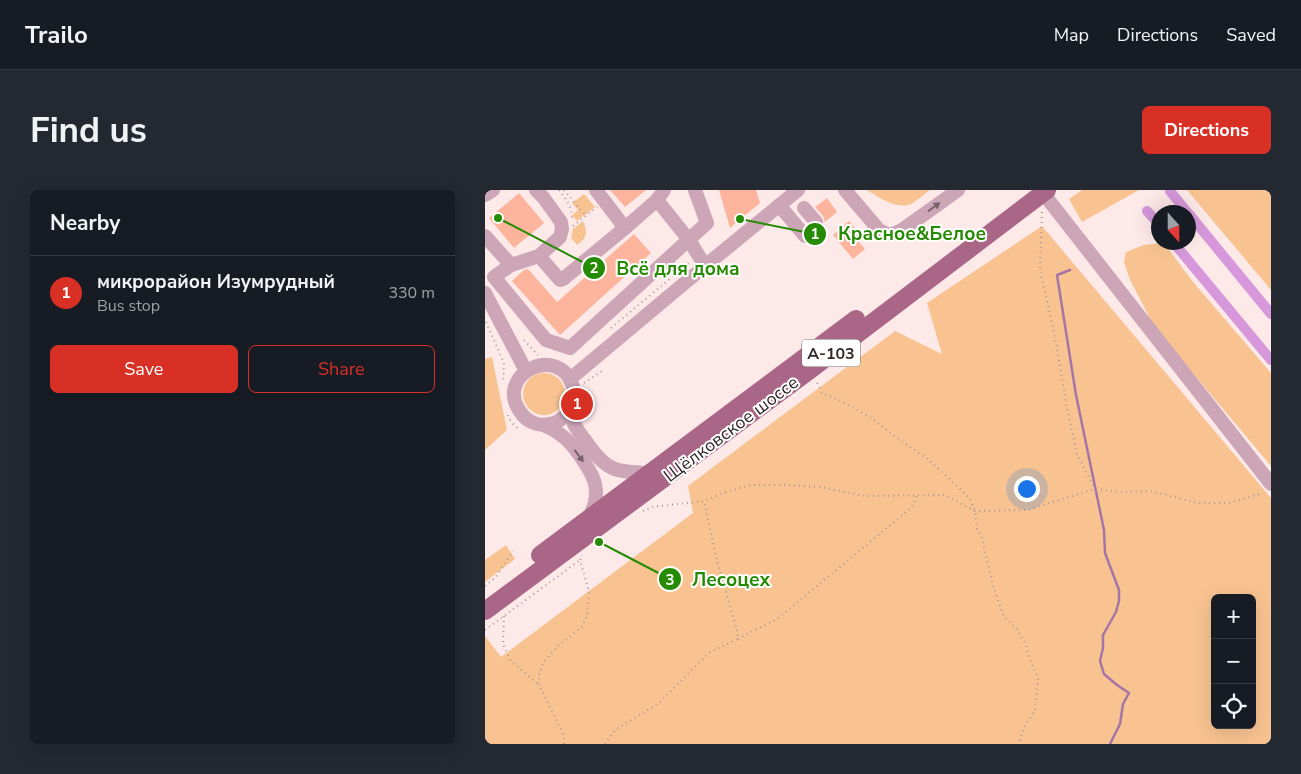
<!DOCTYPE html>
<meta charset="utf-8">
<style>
body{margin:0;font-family:"Nunito Sans",sans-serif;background:#242831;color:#f1f3f6}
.controls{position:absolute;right:15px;bottom:15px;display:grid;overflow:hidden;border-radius:8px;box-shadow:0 5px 20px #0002}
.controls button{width:45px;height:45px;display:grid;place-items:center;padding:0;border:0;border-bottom:1px solid #363941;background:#171b24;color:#f1f3f6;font:25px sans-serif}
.compass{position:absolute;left:666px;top:15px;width:45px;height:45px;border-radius:50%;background:#171b24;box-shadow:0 5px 20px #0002;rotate:159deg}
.you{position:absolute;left:541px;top:298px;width:18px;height:18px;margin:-12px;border:4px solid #fff;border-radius:50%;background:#1a73e8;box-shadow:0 0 0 8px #1a73e833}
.badge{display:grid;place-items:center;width:32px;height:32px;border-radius:50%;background:#d93025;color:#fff;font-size:16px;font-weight:700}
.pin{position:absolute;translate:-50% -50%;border:2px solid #fff;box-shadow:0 1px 5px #0006}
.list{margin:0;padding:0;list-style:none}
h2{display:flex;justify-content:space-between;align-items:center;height:65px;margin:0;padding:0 20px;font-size:21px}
h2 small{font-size:16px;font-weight:400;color:#9ea1a6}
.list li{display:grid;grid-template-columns:32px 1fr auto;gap:15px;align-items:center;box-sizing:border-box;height:75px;padding:0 20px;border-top:1px solid #363941}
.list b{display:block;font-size:19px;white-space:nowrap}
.list p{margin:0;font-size:16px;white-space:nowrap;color:#9ea1a6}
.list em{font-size:16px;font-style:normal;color:#9ea1a6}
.actions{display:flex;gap:10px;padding:15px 20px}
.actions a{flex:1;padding:11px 0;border:1px solid #d93025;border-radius:8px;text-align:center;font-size:18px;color:#d93025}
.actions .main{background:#d93025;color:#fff}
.icon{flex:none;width:28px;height:28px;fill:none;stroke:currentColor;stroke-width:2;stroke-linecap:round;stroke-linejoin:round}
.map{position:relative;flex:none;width:786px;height:554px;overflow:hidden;border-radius:8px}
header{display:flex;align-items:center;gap:30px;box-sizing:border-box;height:70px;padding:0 25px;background:#171b24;border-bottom:1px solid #363941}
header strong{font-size:24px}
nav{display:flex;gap:28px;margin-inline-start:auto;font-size:18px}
.intro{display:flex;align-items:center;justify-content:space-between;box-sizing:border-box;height:120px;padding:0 30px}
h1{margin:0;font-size:35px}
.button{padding:12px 22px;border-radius:8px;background:#d93025;color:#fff;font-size:18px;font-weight:700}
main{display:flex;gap:30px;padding:0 30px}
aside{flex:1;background:#171b24;border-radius:8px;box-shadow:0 5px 20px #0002}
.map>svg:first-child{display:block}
.green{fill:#f8c390;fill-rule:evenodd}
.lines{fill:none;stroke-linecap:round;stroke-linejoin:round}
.stream{stroke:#a576a5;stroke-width:2.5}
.canal{stroke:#d698da;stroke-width:10}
.building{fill:#fcb59c}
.path{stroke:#a89797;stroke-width:2;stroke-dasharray:1 4;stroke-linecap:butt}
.minor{stroke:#cca5b6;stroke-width:14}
.major{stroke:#aa6687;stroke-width:18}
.oneway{fill:#776068}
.labels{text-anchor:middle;stroke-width:4;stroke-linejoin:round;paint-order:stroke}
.shield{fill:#fff;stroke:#706868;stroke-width:1}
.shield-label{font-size:16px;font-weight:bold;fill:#322828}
.street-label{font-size:18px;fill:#322828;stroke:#fff}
.leader{fill:none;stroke:#258b02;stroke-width:2}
.callout-dot{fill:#258b02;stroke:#fff;stroke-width:2}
.mark-label{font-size:15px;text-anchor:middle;font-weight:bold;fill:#fff}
.callout-label{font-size:19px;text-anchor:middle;font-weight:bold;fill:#258b02;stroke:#fff;stroke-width:4;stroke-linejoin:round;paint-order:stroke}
</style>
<header>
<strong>Trailo</strong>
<nav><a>Map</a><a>Directions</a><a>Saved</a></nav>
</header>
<div class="intro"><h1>Find us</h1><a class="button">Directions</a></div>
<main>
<aside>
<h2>Nearby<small></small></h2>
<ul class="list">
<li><span class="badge">1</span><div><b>микрорайон Изумрудный</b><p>Bus stop</p></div><em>330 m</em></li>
</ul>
<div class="actions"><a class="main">Save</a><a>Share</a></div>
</aside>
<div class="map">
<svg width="786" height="554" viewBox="0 0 786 554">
<rect width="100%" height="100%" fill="#fee9e9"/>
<g class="green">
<path d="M 382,0 L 445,0 C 439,4 432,11 426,14 C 412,20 393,7 382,0 Z"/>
<polygon points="597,0 654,0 597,32 584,9"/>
<polygon points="702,0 786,0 786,100"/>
<polygon points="99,4 110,17 92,31 87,25 93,20 87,13"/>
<path d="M 98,31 C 103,43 102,48 92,55 L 86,48 L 88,39 Z"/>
<path d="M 557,36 L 786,308 L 786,554 L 0,554 L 0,446 L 16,467 L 208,323 L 203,296 L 410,141 L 457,164 L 442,113 ZM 730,408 L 767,408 L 767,535 L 730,535 Z"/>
<polygon points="679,53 708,92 786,183 786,276 670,138 645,90 639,72 641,62 659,55"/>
<polygon points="7,167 22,240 0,260 0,169"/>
<circle cx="59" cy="204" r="21"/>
<polygon points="21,355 30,369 0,392 0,370"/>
</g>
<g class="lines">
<polyline class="stream" points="585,80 572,85 591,205 619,340 620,363 634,400 634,411 631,422 618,445 618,458 615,471 619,484 632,495 644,503 638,514 635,534 625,554"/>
<g class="canal">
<polyline points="685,1 702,22"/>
<polyline points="662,21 674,34"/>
<polyline points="704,24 786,124"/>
<polyline points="688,52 786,170"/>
</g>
</g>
<g class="building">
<polygon points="125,0 161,0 140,17"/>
<polygon points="234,0 271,0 275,13 245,38"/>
<polygon points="34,3 59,33 29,58 4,28"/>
<polygon points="342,8 352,22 340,32 338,26 330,17"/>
<polygon points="364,31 377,47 373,51 380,59 368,69 348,45"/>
<polygon points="149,44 166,63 75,145 27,91 39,80 43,79 72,112"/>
</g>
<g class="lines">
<g class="path">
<path d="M 74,0 C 81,9 87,16 87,29"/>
<polyline points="79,0 101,26"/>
<polyline points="557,22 555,80 570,147 582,218 592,264 610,299"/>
<polyline points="88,36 112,17"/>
<polyline points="1,132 19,173 18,193"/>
<polyline points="126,138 205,72"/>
<polyline points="39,150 53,165"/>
<polyline points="99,193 117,181"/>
<polyline points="332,193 337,203 356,211 386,228 411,247 441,268 465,289 485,309 490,321 492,339 496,345 509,399 519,427 531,438 541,455 544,467 553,488 550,520 539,537 534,554"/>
<path d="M 23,225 C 24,230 30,238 36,239"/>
<polyline points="158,321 167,317 219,311 241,302 266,295 300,295 335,297 380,306 460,305 490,321 542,320 610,299 636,302 665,301 713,313 744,313 778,303"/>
<polyline points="0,396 11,387 28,361"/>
<polyline points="19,426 18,454 26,471 53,494"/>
<polyline points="0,440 95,370"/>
<polyline points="253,449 292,429 427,317 432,305"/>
<polyline points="79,554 78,544 54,495 54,485 58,473 74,455 96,438 102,426 104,402 95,370 97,365"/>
<polyline points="120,554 130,540 174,513 225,462 253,449 252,440 232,371 219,311"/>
</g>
<g class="minor">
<polyline points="111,0 140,38 172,10 179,0"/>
<path d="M 360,0 L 394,40 C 404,46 406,45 417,40 L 473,0"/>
<polyline points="558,3 786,294"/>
<polyline points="0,5 8,0"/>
<polyline points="172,10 204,50 220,76"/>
<polyline points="294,15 320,46 331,37 331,32 319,18"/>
<polyline points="0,46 26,75 54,66 75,47 77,39 76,32 58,7 51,0"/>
<polyline points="54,66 75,90 78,89 140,38"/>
<polyline points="26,75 9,87 61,150 85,158 222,33 210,0"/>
<polyline points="0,103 41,181"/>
<polyline points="85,189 220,76 313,0"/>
<path d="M 85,220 C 77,231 66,237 52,234 C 44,232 38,227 34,220 C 11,184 72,154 87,194 C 90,200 90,207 88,213 C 87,217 85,219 86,224 C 87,234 94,242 100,250 C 120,280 129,282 163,283"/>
<path d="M 58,235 C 66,238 74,243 81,249 C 90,257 108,283 110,294 C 113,307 109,317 104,328"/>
</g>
<g class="major">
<polyline points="55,365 371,129"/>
<polyline points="0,421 325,180 562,0"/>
</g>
</g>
<defs><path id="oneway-solid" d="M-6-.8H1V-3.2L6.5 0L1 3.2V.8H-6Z" transform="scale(1.25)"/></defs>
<g class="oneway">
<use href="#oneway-solid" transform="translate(449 17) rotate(-36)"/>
<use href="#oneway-solid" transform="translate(94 266) rotate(54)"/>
</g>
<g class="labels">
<rect class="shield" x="317" y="149.5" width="58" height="27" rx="4"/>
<g class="shield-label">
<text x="346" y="169">А-103</text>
</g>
<g class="street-label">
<text transform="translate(246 239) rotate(-37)" y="6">Щёлковское шоссе</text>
</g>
</g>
<path class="leader" d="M255 29L330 44M13 28L109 78M114 352L185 389"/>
<g class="callout-dot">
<circle cx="255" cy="29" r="5"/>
<circle cx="13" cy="28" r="5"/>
<circle cx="114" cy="352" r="5"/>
<circle cx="330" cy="44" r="12"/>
<circle cx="109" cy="78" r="12"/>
<circle cx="185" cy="389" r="12"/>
</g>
<g class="mark-label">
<text x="330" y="49">1</text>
<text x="109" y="83">2</text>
<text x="185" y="395">3</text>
</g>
<g class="callout-label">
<text x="427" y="50">Красное&amp;Белое</text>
<text x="193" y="85">Всё для дома</text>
<text x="246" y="396">Лесоцех</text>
</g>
</svg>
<div class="controls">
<button>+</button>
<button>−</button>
<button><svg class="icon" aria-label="locate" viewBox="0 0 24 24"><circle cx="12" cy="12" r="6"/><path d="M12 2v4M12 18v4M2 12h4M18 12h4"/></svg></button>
</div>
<svg class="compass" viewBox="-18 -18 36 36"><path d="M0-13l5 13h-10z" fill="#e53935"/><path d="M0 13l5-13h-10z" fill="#9ea1a6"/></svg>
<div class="you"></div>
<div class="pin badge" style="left:92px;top:214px">1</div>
</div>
</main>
